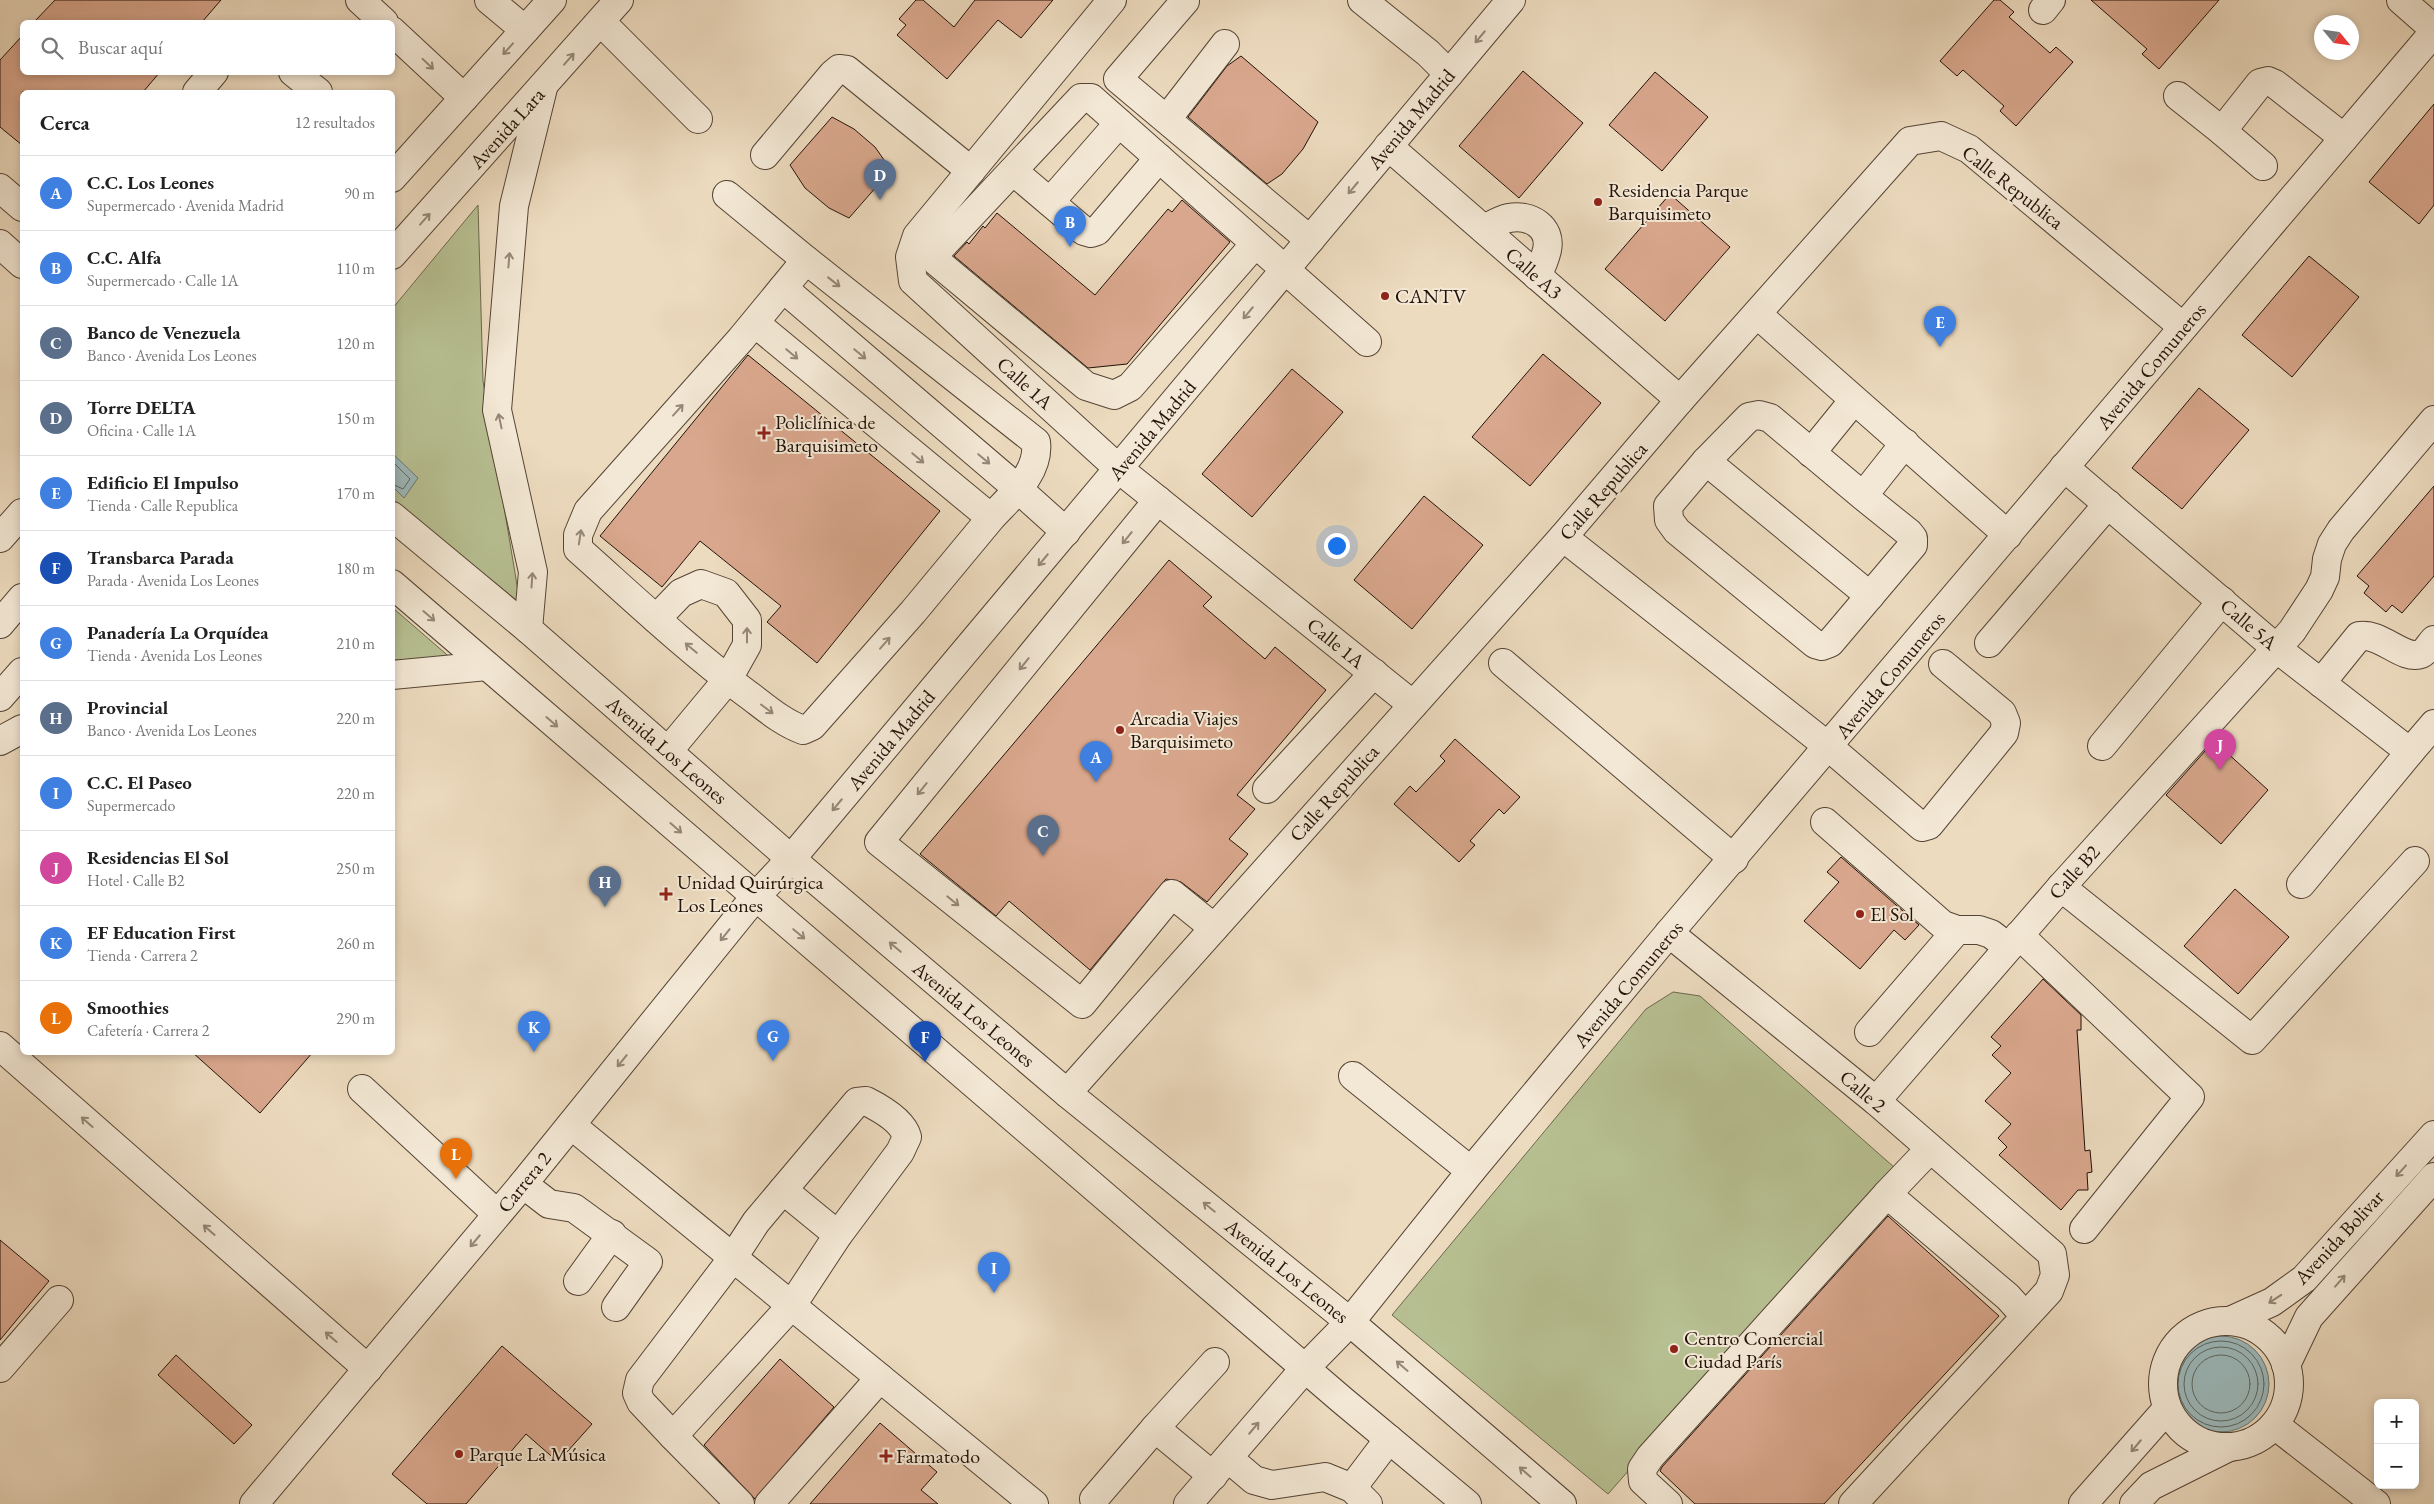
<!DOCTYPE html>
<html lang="es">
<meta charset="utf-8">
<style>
body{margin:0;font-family:"EB Garamond",serif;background:#f2f2f2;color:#222}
.controls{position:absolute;right:15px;bottom:15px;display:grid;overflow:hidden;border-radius:8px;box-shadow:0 2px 8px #0003}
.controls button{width:45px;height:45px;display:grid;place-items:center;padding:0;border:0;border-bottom:1px solid #e0e0e0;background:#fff;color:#222;font:25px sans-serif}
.compass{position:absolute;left:2314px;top:15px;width:45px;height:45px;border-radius:50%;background:#fff;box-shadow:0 2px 8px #0003;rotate:119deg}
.you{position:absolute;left:1336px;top:545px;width:18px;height:18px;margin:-12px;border:4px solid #fff;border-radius:50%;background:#1a73e8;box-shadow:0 0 0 8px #1a73e833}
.badge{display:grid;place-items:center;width:32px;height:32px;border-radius:50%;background:#7c3aed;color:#fff;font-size:16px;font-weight:700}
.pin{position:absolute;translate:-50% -41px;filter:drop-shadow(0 1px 2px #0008)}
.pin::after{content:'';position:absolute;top:26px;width:18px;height:15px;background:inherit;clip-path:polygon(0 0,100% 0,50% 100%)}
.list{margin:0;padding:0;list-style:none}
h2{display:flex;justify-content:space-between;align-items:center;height:65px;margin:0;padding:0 20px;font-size:21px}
h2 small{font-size:16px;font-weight:400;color:#767676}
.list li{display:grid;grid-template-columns:32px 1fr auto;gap:15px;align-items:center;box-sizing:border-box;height:75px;padding:0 20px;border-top:1px solid #e0e0e0}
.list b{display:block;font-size:19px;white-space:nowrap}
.list p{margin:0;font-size:16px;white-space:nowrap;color:#767676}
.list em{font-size:16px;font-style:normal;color:#767676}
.icon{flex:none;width:28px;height:28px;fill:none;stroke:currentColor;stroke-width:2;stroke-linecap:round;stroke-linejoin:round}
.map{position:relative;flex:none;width:2434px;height:1504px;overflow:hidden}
.search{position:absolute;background:#fff;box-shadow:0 2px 8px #0003;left:20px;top:20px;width:375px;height:55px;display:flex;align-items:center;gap:12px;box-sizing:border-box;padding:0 18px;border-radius:8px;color:#767676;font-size:19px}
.panel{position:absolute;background:#fff;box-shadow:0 2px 8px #0003;left:20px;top:90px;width:375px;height:965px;border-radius:8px}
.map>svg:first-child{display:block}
.green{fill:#b7c092;stroke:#6c684c}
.water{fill:#9cb9bb;stroke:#6b7673}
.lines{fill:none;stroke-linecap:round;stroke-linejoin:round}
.shore{stroke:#5f6561;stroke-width:1}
.building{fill:#d9a78d;stroke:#221107}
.minor-casing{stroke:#554435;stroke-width:30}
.minor{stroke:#f3e8d5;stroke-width:28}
.oneway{stroke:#958778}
.poi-dot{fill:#8f2418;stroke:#f3e8d5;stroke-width:2}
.labels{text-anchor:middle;stroke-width:4;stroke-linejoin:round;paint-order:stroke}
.street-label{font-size:20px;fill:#221107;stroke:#f3e8d5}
.poi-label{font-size:20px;fill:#221107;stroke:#f3e8d5;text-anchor:start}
</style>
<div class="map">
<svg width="2434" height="1504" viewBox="0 0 2434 1504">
<rect width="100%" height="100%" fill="#eddbbf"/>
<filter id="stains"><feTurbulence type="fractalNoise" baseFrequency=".004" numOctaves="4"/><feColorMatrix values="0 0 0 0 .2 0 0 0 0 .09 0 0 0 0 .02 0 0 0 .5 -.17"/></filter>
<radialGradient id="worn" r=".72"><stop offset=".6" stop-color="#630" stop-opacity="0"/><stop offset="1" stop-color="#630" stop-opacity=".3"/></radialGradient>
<g class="green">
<polygon points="478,205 483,381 520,603 393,500 392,309"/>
<polygon points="393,608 453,660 393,660"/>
<polygon points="1673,992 1700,996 1895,1168 1608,1494 1392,1315 1646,1009"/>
</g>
<g class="water">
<polygon points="393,454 418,478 404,498 393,487"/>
<circle cx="2221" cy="1384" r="48"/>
</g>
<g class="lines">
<g class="shore">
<polyline points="392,461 410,479 403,489 392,484"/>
<circle cx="2221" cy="1384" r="43"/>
<circle cx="2221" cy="1384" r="37"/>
<circle cx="2221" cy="1384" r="29"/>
</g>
</g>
<g class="building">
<polygon points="55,0 221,0 202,22 34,22"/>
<polygon points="916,0 923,0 954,27 975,0 1053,0 1021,38 998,20 947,79 897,35 906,25 899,19"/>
<polygon points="1994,0 2000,0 2014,12 2009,17 2050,53 2056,47 2073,62 2016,126 2000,111 2004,106 1963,70 1957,76 1940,61"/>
<polygon points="2091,0 2219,0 2159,69 2142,54 2147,49"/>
<polygon points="22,36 22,72 160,72 143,92 22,92 22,145 0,127 0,60"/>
<polygon points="1241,56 1318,122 1303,149 1282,174 1267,184 1188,117 1227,66"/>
<polygon points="1523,71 1583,123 1519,198 1459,146"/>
<polygon points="1655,72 1708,117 1662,171 1609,125"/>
<polygon points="2434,104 2434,205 2419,224 2369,182"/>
<polygon points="832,117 854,129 875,147 891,170 849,218 829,208 805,188 790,165"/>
<polygon points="1670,194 1730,247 1665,321 1605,269"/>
<polygon points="1182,200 1230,242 1127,364 1088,368 954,256 967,242 969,244 983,226 985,228 997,213 1095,295 1168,209 1172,212"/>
<polygon points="2309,256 2359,297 2292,377 2242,335"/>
<polygon points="1543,354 1601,403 1530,486 1472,437"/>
<polygon points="748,355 940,511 817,663 767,622 781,606 700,541 662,587 600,536"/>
<polygon points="1292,369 1343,412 1252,517 1202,474"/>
<polygon points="2199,388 2249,430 2182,509 2132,468"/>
<polygon points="2434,486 2434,576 2402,613 2392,605 2386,612 2364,593 2369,586 2357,576"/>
<polygon points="1424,496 1483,545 1412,629 1354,580"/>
<polygon points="1169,560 1212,597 1203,606 1265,659 1275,647 1326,690 1237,795 1255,809 1229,839 1248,854 1207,902 1181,882 1166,879 1090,970 1009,901 996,916 920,854"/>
<polygon points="1455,739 1520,797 1504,814 1499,809 1470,841 1475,845 1459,862 1394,804 1410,786 1416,792 1445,761 1440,756"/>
<polygon points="2214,741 2268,790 2221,844 2166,795"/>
<polygon points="1841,857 1919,925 1905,940 1894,930 1860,969 1804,921 1839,882 1827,872"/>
<polygon points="2235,889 2289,937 2238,994 2184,946"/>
<polygon points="2043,979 2081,1015 2081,1030 2077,1030 2085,1151 2090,1150 2092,1172 2087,1173 2088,1190 2078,1190 2061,1210 1999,1155 2007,1147 1998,1138 2011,1124 1985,1101 2011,1073 1992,1055 2001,1046 1991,1037"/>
<polygon points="192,1052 313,1052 260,1113"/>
<polygon points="1888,1216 1999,1316 1824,1504 1695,1504 1660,1471 1662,1467"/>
<polygon points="0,1240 49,1281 0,1340"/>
<polygon points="502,1346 592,1424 558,1462 526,1434 466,1504 427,1504 392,1474"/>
<polygon points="176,1355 252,1425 234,1444 158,1375"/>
<polygon points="780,1359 834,1407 755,1499 704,1445"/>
<polygon points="880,1423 937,1472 921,1490 938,1504 810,1504"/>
</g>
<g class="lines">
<g class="minor-casing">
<g id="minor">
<polyline points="360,0 384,22"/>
<polyline points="489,0 525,30"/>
<polyline points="1112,0 917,236 910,257 913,281 1119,469 1413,705"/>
<polyline points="1362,0 1428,53 1449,74"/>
<polyline points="2401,0 2434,29"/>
<polyline points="1185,1 1118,79 1310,240"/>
<polyline points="2043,10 2051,0"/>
<polyline points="601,22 698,119"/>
<polyline points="392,31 464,98"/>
<polyline points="293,72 318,92"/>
<polyline points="197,92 214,72"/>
<polyline points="2178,96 2222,131"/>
<polyline points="1167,119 1225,44"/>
<polyline points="1388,146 1680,400"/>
<polyline points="765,155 833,74 839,69 847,70 971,171"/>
<polyline points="2263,166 2222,131 2260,83 2268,81 2275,84 2344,138"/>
<polyline points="1013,171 1084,231 1091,233 1097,231 1159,158"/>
<polyline points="392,178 552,0"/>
<polyline points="0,188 22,207"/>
<polyline points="727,195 806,260"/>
<polyline points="1050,202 1119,123"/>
<path d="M 1484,229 C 1492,225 1500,220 1509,218 C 1530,214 1552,227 1547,250 C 1545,259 1541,268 1537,276"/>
<polyline points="0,244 22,264"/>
<polyline points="1255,244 1130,387 1114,395 1086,386 937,262 937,253 941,247 1081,98 1091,98 1367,342"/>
<polyline points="392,255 619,0"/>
<polyline points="783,288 1017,488 1066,532"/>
<polyline points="1757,314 2008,535"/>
<path d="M 755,323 L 991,518 C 1010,497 1040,473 1036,442 L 806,260 L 741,339 L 588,511 L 578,535 L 578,549 C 633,598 687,649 746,693 C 764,706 781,722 803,730 L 812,726 L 913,612 L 991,518"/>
<polyline points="1811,453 1854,400"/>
<polyline points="1706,461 1870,596"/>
<polyline points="2064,467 2276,648 2410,752 2434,724"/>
<polyline points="1863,496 1770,418 1759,415 1749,417 1706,461 1668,506 1669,520 1677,531 1815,644 1822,646 1830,643 1913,545 1913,538 1909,533 1863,496 1905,443"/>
<polyline points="1158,500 879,842 1082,1004 1172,894 1214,928"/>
<polyline points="392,516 528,629 791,859 1067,1093 1350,1322 1562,1504"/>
<polyline points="1563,537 1829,747 1922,827 1929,825 2004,733 2006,723 2002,713 1943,664"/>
<polyline points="0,538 22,513"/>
<polyline points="392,584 1342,1400 1467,1504"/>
<polyline points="656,619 681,593 701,584 726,593 747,620 747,645 728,679 669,750"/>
<polyline points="0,624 22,598"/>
<polyline points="528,629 533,572 497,410 514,206 543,88"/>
<polyline points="1989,643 2108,504"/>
<polyline points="1503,663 1734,859"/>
<polyline points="392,675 487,666"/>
<path d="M 2321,683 L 2359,636 C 2381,632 2403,661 2421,654 C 2426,652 2430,644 2434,640"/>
<polyline points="0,697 22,672"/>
<polyline points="0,741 22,729"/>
<polyline points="2102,746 2222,601"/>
<polyline points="1267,789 1374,673"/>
<polyline points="1825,822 1943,925 1957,930 1979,930 1991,934 2008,947"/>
<polyline points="2301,884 2410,752"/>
<polyline points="2061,887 2252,1040 2415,861"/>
<polyline points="1669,933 1876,1101 2052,1254 2055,1275 2049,1291 1853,1504"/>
<polyline points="2019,935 2190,1097 2084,1229"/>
<polyline points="1869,1032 1957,930"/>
<polyline points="0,1046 368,1369"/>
<polyline points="1353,1076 1471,1171"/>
<polyline points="362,1089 497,1214"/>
<polyline points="1067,1093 1563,537 1680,400 1910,141 1941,136 1969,149 2183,327"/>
<path d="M 866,1101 C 880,1108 903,1121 907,1137 L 900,1152 L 838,1235 L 792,1305 L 673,1436 L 641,1402 L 637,1393 L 640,1380 L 732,1259 L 756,1222 L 857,1102 Z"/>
<polyline points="1876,1101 2061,887 2292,631 2319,590 2325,577 2327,559 2332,544 2341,530 2434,420"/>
<polyline points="571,1125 1034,1504"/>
<polyline points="1930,1149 1887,1194 2008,1297 2025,1316"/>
<polyline points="523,1184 549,1204 574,1208 648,1262 616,1307"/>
<polyline points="783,1190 838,1235"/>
<polyline points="578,1281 612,1234"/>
<circle cx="2226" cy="1384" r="63"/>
<polyline points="2230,1321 2272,1302 2304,1279 2434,1135"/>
<polyline points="2286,1365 2309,1317 2434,1177"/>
<polyline points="0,1368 59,1300"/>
<polyline points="2276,1426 2376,1504"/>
<polyline points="673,1436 740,1504"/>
<polyline points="1228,1458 1254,1480 1272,1485 1325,1477 1352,1488 1368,1504"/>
<polyline points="1213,1476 1155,1428 1215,1362"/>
<polyline points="1352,1488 1389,1439"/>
<polyline points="1094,1499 1155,1428"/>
<polyline points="254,1504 523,1184 755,897 791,859 1511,0"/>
<polyline points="769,1504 880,1378"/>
<polyline points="1188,1504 1306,1367 1350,1322 1471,1171 1669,933 2434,32"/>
<polyline points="1668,1504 1643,1481 1642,1469 1650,1457 1887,1194"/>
<polyline points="2083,1504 2167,1409"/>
<polyline points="2134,1504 2151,1486 2227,1448"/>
</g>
</g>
<use href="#minor" class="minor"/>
</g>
<defs><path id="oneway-shaft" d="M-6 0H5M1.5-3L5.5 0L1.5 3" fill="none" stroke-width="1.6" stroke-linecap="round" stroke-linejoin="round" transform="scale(1.25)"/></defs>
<g class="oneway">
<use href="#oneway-shaft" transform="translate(1480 37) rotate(130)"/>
<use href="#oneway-shaft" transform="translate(508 49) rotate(132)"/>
<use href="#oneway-shaft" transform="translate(569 59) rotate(-49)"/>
<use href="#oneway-shaft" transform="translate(428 64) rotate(43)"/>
<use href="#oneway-shaft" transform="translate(1353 188) rotate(130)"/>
<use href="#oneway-shaft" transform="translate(425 219) rotate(-48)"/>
<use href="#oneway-shaft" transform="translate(509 260) rotate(-85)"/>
<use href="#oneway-shaft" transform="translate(834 282) rotate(38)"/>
<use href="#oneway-shaft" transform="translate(1248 313) rotate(130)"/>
<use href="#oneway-shaft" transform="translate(792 354) rotate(40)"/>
<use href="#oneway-shaft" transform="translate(860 354) rotate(40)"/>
<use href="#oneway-shaft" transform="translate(678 410) rotate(-48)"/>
<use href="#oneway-shaft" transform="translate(500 421) rotate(-102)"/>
<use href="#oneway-shaft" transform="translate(918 458) rotate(40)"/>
<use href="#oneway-shaft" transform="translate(984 459) rotate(40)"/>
<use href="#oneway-shaft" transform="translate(580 537) rotate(-81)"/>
<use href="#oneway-shaft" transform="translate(1127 538) rotate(129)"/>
<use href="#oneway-shaft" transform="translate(1043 560) rotate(130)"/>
<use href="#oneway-shaft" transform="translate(532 580) rotate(-86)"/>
<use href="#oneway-shaft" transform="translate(429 616) rotate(41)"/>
<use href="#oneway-shaft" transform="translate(747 635) rotate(-90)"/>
<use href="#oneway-shaft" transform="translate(885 643) rotate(-49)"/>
<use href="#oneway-shaft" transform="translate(691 648) rotate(-140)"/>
<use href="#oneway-shaft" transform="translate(1024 664) rotate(129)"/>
<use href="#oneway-shaft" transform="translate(767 709) rotate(37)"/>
<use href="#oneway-shaft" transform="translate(552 722) rotate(41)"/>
<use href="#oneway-shaft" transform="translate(922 789) rotate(129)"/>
<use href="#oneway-shaft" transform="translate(837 805) rotate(130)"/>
<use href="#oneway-shaft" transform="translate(676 828) rotate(41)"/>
<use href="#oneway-shaft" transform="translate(953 901) rotate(39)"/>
<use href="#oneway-shaft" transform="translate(799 934) rotate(40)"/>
<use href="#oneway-shaft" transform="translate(725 935) rotate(129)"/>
<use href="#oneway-shaft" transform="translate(895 947) rotate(-140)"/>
<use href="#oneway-shaft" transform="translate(622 1061) rotate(129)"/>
<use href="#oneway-shaft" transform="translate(87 1122) rotate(-139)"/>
<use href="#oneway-shaft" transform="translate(2401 1171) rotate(132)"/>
<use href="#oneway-shaft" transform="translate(1209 1207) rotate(-141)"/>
<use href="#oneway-shaft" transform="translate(209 1230) rotate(-139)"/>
<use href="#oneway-shaft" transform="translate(475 1241) rotate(130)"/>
<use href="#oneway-shaft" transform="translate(2340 1281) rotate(-49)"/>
<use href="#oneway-shaft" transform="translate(2275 1299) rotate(147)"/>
<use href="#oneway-shaft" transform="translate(331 1337) rotate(-139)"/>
<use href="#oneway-shaft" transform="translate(1402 1366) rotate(-139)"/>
<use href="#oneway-shaft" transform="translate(1254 1428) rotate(-50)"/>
<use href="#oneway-shaft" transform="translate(2136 1446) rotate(130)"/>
<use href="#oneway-shaft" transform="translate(1525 1472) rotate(-139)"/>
</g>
<g class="poi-dot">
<circle cx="1598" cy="202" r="5"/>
<circle cx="1385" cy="296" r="5"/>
<path d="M761.5 425.5h5v5h5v5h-5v5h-5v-5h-5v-5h5z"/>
<circle cx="1120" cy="730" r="5"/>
<path d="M663.5 886.5h5v5h5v5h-5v5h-5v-5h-5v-5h5z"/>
<circle cx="1860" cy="914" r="5"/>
<circle cx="1674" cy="1349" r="5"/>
<circle cx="459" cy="1454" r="5"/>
<path d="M883.5 1448.5h5v5h5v5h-5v5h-5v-5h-5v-5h5z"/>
</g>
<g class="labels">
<g class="street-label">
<text transform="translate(1411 119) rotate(-50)" y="7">Avenida Madrid</text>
<text transform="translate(507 128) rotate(-48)" y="7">Avenida Lara</text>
<text transform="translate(2013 187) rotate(38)" y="7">Calle Republica</text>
<text transform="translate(1534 273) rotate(41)" y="7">Calle A3</text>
<text transform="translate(2151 366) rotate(-50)" y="7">Avenida Comuneros</text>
<text transform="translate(1025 383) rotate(42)" y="7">Calle 1A</text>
<text transform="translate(1152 430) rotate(-50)" y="7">Avenida Madrid</text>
<text transform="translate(1603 491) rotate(-49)" y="7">Calle Republica</text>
<text transform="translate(2249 624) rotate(40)" y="7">Calle 5A</text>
<text transform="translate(1336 643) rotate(39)" y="7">Calle 1A</text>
<text transform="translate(1890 675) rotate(-50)" y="7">Avenida Comuneros</text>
<text transform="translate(891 740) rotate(-50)" y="7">Avenida Madrid</text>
<text transform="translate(667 750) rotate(41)" y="7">Avenida Los Leones</text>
<text transform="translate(1334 793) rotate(-48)" y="7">Calle Republica</text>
<text transform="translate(2074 872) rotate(-48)" y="7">Calle B2</text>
<text transform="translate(1628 984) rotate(-50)" y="7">Avenida Comuneros</text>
<text transform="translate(974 1014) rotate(40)" y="7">Avenida Los Leones</text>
<text transform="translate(1863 1091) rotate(40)" y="7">Calle 2</text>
<text transform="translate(524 1182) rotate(-51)" y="7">Carrera 2</text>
<text transform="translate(2339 1237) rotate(-47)" y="7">Avenida Bolivar</text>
<text transform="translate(1287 1271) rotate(39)" y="7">Avenida Los Leones</text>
</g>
<g class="poi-label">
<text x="1608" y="197">Residencia Parque<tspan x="1608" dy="23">Barquisimeto</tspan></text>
<text x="1395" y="303">CANTV</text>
<text x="775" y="429">Policlínica de<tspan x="775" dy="23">Barquisimeto</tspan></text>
<text x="1130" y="725">Arcadia Viajes<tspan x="1130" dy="23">Barquisimeto</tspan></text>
<text x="677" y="889">Unidad Quirúrgica<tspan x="677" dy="23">Los Leones</tspan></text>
<text x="1870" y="921">El Sol</text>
<text x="1684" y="1345">Centro Comercial<tspan x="1684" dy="23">Ciudad París</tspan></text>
<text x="469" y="1461">Parque La Música</text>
<text x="896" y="1463">Farmatodo</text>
</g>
</g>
<rect width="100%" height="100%" filter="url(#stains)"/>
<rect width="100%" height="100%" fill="url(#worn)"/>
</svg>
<div class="controls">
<button>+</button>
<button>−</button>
</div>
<svg class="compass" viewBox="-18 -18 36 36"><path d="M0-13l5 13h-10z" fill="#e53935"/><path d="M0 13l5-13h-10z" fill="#767676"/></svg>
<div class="you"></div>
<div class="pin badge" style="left:1096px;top:782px;background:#3f7fe0">A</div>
<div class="pin badge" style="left:1070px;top:247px;background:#3f7fe0">B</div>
<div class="pin badge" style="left:1043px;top:856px;background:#5c6f8a">C</div>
<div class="pin badge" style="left:880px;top:200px;background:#5c6f8a">D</div>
<div class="pin badge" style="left:1940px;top:347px;background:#3f7fe0">E</div>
<div class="pin badge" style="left:925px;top:1062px;background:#1a4fb4">F</div>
<div class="pin badge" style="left:773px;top:1061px;background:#3f7fe0">G</div>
<div class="pin badge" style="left:605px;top:907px;background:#5c6f8a">H</div>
<div class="pin badge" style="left:994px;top:1293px;background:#3f7fe0">I</div>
<div class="pin badge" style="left:2220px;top:770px;background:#d1479c">J</div>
<div class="pin badge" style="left:534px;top:1052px;background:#3f7fe0">K</div>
<div class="pin badge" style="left:456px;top:1179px;background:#e8710a">L</div>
<div class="search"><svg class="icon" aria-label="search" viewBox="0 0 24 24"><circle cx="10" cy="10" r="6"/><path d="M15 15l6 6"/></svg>Buscar aquí</div>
<section class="panel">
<h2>Cerca<small>12 resultados</small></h2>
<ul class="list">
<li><span class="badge" style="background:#3f7fe0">A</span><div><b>C.C. Los Leones</b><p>Supermercado · Avenida Madrid</p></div><em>90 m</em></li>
<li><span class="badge" style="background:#3f7fe0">B</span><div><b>C.C. Alfa</b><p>Supermercado · Calle 1A</p></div><em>110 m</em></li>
<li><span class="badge" style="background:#5c6f8a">C</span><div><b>Banco de Venezuela</b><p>Banco · Avenida Los Leones</p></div><em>120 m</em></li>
<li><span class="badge" style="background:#5c6f8a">D</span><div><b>Torre DELTA</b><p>Oficina · Calle 1A</p></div><em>150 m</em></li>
<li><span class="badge" style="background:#3f7fe0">E</span><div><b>Edificio El Impulso</b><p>Tienda · Calle Republica</p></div><em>170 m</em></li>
<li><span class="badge" style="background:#1a4fb4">F</span><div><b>Transbarca Parada</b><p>Parada · Avenida Los Leones</p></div><em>180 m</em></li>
<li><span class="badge" style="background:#3f7fe0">G</span><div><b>Panadería La Orquídea</b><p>Tienda · Avenida Los Leones</p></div><em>210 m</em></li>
<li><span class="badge" style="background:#5c6f8a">H</span><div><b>Provincial</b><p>Banco · Avenida Los Leones</p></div><em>220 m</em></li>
<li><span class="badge" style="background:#3f7fe0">I</span><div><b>C.C. El Paseo</b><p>Supermercado</p></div><em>220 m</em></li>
<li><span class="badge" style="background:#d1479c">J</span><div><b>Residencias El Sol</b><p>Hotel · Calle B2</p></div><em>250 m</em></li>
<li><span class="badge" style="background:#3f7fe0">K</span><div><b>EF Education First</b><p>Tienda · Carrera 2</p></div><em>260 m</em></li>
<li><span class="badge" style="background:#e8710a">L</span><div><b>Smoothies</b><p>Cafetería · Carrera 2</p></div><em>290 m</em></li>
</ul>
</section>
</div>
